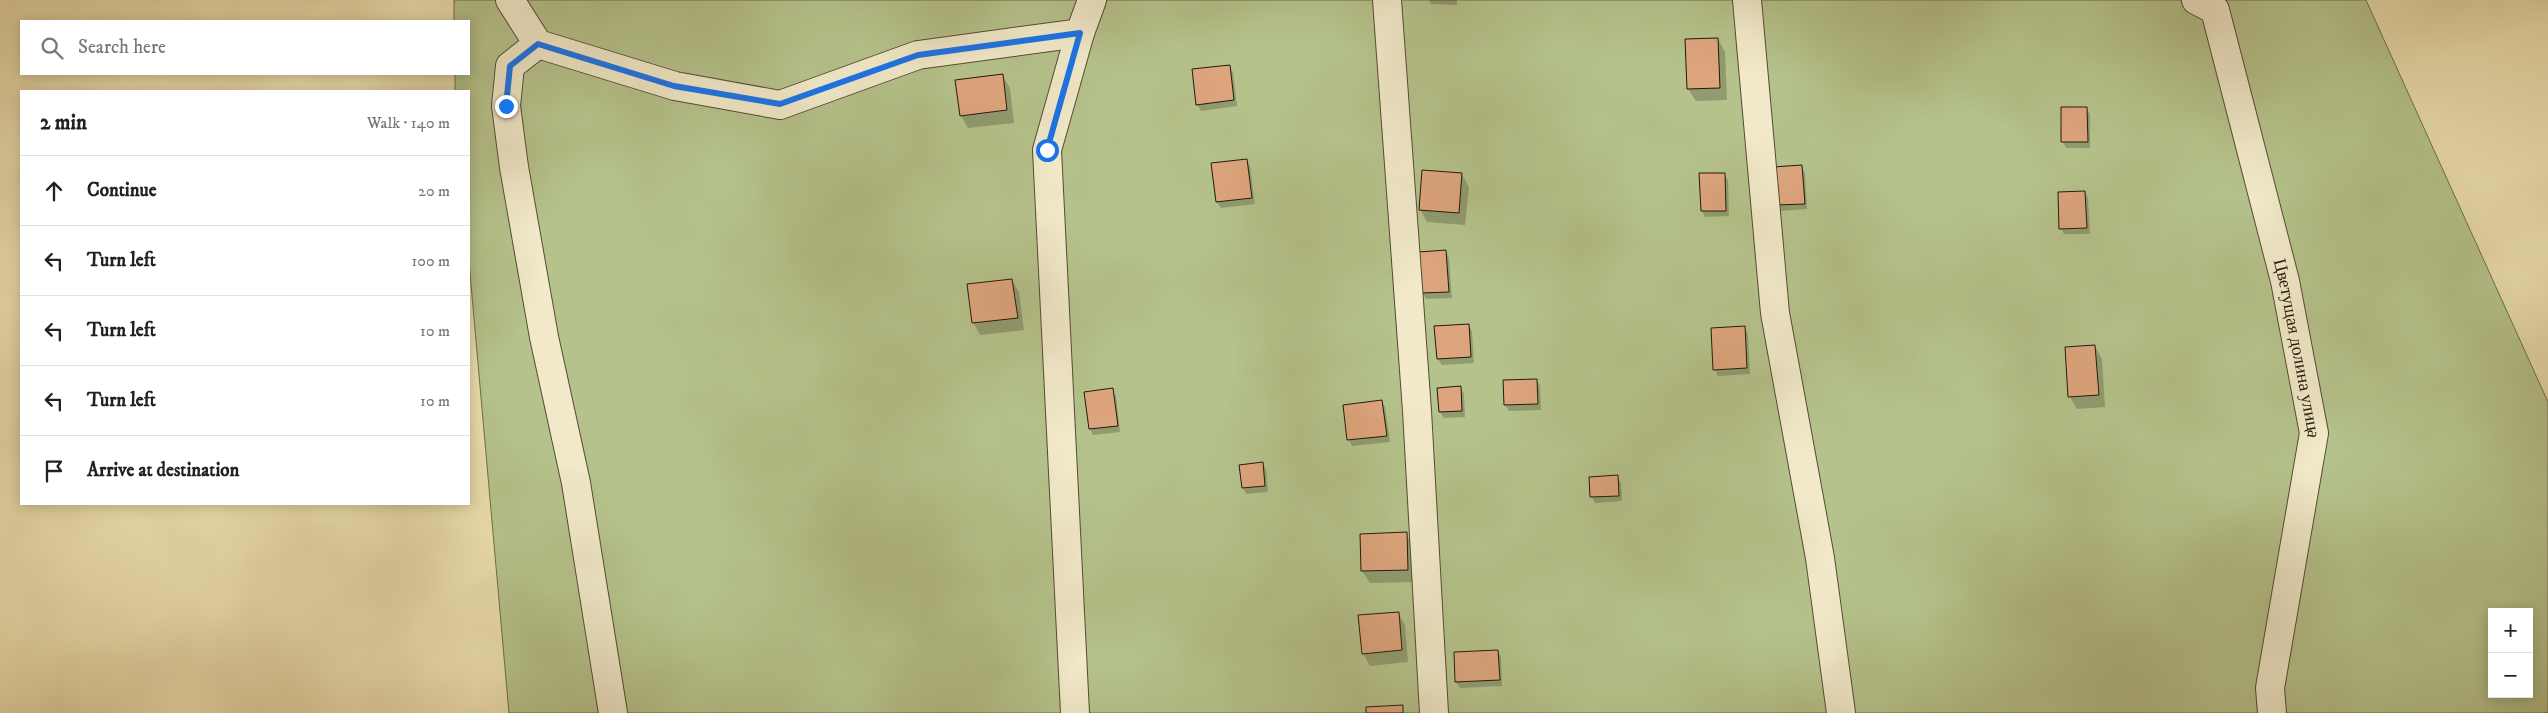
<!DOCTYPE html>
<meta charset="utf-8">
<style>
body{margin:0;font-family:"IM FELL DW Pica",serif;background:#f6f6f6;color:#222}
.controls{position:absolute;right:15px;bottom:15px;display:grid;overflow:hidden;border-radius:0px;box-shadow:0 2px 12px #0003}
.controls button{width:45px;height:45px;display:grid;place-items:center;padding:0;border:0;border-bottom:1px solid #e0e0e0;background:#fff;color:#222;font:25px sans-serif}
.stop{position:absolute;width:15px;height:15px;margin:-11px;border:4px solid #1a73e8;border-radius:50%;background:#fff}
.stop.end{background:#1a73e8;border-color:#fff;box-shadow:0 1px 5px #0008}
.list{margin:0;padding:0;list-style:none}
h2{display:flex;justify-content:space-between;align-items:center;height:65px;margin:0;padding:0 20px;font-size:21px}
h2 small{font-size:16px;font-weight:400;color:#767676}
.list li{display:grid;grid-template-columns:32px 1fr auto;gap:15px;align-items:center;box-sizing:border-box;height:70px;padding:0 20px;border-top:1px solid #e0e0e0}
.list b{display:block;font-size:19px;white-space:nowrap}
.list em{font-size:16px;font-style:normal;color:#767676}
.icon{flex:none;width:28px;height:28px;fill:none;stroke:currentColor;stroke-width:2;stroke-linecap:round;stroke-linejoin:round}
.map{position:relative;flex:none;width:2548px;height:713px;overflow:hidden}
.search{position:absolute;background:#fff;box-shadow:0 2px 12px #0003;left:20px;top:20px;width:450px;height:55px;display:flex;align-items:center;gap:12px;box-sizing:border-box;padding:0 18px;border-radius:0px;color:#767676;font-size:19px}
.panel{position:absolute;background:#fff;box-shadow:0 2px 12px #0003;left:20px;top:90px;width:450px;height:415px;border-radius:0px}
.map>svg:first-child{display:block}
.green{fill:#b5c28b;stroke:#6c6e4c;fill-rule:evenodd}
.shadow{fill:#0003}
.building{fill:#dda57d;stroke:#23190d}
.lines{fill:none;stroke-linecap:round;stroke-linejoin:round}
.minor-casing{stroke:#554a35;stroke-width:30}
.minor{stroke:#f1e9c9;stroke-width:28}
.route{stroke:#1a73e8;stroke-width:6}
.labels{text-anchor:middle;stroke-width:5;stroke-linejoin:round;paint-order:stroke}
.street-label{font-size:18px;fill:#23190d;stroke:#f1e9c9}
</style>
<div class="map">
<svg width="2548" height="713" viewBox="0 0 2548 713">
<rect width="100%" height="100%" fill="#eaddac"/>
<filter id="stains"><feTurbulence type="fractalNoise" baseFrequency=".004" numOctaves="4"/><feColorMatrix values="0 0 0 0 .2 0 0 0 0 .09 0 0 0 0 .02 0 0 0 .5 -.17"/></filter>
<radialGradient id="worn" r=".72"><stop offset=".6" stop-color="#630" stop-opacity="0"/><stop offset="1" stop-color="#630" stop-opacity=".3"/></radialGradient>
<path class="green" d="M 454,0 L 2366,0 L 2548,402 L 2548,713 L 509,713 L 469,262 L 469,91 L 455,91 L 455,74 L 469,74 L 469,21 L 454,21 ZM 2492,612 L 2529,612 L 2529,694 L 2492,694 Z"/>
<g class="shadow">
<polygon points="1429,0 1457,0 1457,5 1431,4"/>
<polygon points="1718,39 1725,52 1727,100 1696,101 1688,89 1686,40"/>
<polygon points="1229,66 1233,72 1237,106 1201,111 1197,104"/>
<polygon points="1002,75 1010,88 1014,123 968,128 961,116"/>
<polygon points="2086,108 2090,114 2090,148 2066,148 2063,142"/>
<polygon points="1247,160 1250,166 1255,204 1221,208 1217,202 1213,164"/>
<polygon points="1801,167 1805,173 1807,209 1781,211 1777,205"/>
<polygon points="1724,174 1728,180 1729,216 1705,217 1702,211"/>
<polygon points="1462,175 1469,187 1465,225 1427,222 1420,209"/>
<polygon points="2085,192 2088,198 2090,234 2064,234 2061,228"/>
<polygon points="1446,252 1449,258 1452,298 1426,299 1422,293"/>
<polygon points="1012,280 1019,292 1024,330 980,335 973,322"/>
<polygon points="1468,325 1472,331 1474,363 1442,365 1438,359 1436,327"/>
<polygon points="1745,328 1748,334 1750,374 1718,376 1715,370"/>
<polygon points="2095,346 2102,359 2105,407 2077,409 2070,397"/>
<polygon points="1537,380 1540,386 1541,410 1509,411 1505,405"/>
<polygon points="1460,388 1464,394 1465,417 1444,418 1440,412"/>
<polygon points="1112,390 1116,396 1120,432 1093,435 1090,429"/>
<polygon points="1382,401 1385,407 1390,442 1352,446 1349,440"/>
<polygon points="1262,463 1266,469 1268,492 1246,494 1243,488"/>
<polygon points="1617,477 1621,483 1622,501 1595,503 1592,497"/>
<polygon points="1406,534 1413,546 1414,582 1370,583 1362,571"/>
<polygon points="1398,613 1405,625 1408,662 1370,666 1363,653"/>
<polygon points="1498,651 1501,657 1502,686 1460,688 1456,682"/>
</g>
<g class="building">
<polygon points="1718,38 1720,88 1687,89 1685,39"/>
<polygon points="1230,65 1234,100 1196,105 1192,69"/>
<polygon points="1003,74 1007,110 960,116 955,80"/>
<polygon points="2061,107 2087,107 2088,142 2061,142"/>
<polygon points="1247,159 1252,198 1216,202 1211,163"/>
<polygon points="1802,165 1805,204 1776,205 1773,167"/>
<polygon points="1422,170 1462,173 1459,213 1419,210"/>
<polygon points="1699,173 1725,173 1726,211 1701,211"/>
<polygon points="2085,191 2087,228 2059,229 2058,192"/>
<polygon points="1446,250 1449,292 1421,293 1419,252"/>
<polygon points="1012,279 1018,318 972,323 967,284"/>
<polygon points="1469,324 1471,357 1437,359 1434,326"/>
<polygon points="1745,326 1747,368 1713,370 1711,328"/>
<polygon points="2095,345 2099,395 2068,397 2065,347"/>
<polygon points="1537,379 1538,404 1504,405 1503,380"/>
<polygon points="1461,386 1462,411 1439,412 1437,388"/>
<polygon points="1113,388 1118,426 1089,429 1084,392"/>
<polygon points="1382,400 1387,436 1347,440 1343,405"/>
<polygon points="1263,462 1265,486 1242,488 1239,465"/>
<polygon points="1618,475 1619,496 1590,497 1589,477"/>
<polygon points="1407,532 1408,570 1361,571 1360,534"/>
<polygon points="1399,612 1402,650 1362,654 1358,615"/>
<polygon points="1498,650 1500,680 1455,682 1454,652"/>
<polygon points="1403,705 1403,713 1366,713 1366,707"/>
</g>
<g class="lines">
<g class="minor-casing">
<g id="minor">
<polyline points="510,0 538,44 675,86 780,105 918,55 1080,33"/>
<polyline points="1387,0 1417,411 1434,713"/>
<polyline points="1747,0 1775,313 1820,558 1841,713"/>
<path id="s1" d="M 2196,0 L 2215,10 L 2285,281 L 2314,433 L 2270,688 L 2272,713"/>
<polyline points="538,44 510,66 506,106 514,167 544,337 576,483 613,713"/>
<polyline points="1075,713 1047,150 1080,33 1092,0"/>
</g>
</g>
<use href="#minor" class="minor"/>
</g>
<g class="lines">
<polyline class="route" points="506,106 510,66 538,44 674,86 780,104 918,55 1080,33 1047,150"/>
</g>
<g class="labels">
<g class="street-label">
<text dy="6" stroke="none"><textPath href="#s1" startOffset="370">Цветущая долина улица</textPath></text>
</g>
</g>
<rect width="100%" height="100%" filter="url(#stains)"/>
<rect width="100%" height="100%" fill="url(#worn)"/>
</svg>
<div class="controls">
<button>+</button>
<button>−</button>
</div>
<div class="stop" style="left:1047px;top:150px"></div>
<div class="stop end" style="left:506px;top:106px"></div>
<div class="search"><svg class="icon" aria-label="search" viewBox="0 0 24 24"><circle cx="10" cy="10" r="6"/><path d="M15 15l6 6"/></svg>Search here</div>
<section class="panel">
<h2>2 min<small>Walk · 140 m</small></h2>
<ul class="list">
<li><svg class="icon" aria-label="ahead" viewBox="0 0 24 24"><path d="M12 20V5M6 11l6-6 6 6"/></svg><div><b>Continue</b></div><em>20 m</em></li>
<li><svg class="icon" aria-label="left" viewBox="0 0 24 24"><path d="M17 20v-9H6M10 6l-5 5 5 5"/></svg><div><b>Turn left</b></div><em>100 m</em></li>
<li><svg class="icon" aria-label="left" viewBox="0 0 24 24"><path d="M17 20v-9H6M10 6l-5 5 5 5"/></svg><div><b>Turn left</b></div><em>10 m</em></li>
<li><svg class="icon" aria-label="left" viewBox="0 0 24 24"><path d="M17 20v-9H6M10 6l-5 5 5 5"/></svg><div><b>Turn left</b></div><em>10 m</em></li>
<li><svg class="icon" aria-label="arrive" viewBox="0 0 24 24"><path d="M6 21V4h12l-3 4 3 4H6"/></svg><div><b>Arrive at destination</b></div></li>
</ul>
</section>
</div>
